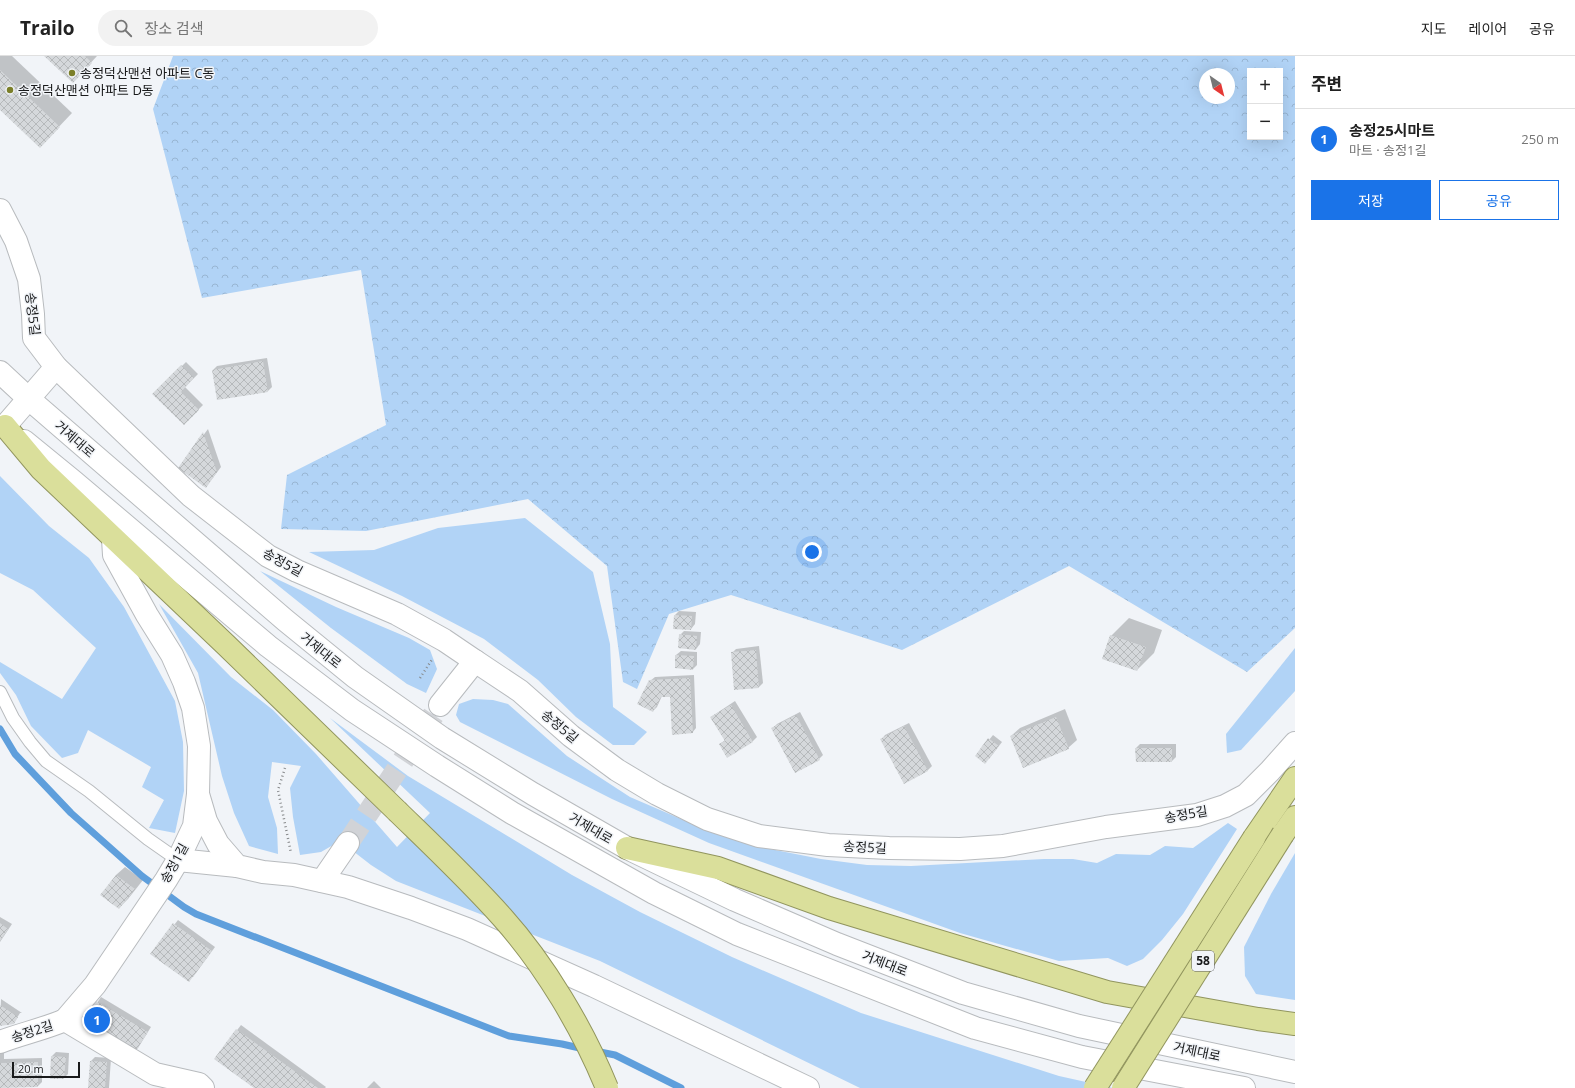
<!DOCTYPE html>
<html lang="ko">
<meta charset="utf-8">
<style>
body{margin:0;font-family:"Open Sans","Noto Sans KR",sans-serif;background:#f2f2f2;color:#222}
.controls{position:absolute;right:12px;top:12px;display:grid;overflow:hidden;border-radius:0px;box-shadow:0 4px 16px #0002}
.controls button{width:36px;height:36px;display:grid;place-items:center;padding:0;border:0;border-bottom:1px solid #e0e0e0;background:#fff;color:#222;font:20px sans-serif}
.compass{position:absolute;left:1199px;top:12px;width:36px;height:36px;border-radius:50%;background:#fff;box-shadow:0 4px 16px #0002;rotate:145deg}
.scale{position:absolute;left:12px;bottom:10px;width:68px;box-sizing:border-box;padding-left:4px;border:2px solid #191a1b;border-top:0;font-size:11px;line-height:14px;white-space:nowrap;color:#191a1b;-webkit-text-stroke:3px #f1f4f8;paint-order:stroke}
.you{position:absolute;left:812px;top:496px;width:14px;height:14px;margin:-10px;border:3px solid #fff;border-radius:50%;background:#1a73e8;box-shadow:0 0 0 6px #1a73e833}
.badge{display:grid;place-items:center;width:26px;height:26px;border-radius:50%;background:#1a73e8;color:#fff;font-size:13px;font-weight:700}
.pin{position:absolute;translate:-50% -50%;border:2px solid #fff;box-shadow:0 1px 4px #0006}
.list{margin:0;padding:0;list-style:none}
h2{display:flex;justify-content:space-between;align-items:center;height:52px;margin:0;padding:0 16px;font-size:17px}
h2 small{font-size:13px;font-weight:400;color:#767676}
.list li{display:grid;grid-template-columns:26px 1fr auto;gap:12px;align-items:center;box-sizing:border-box;height:60px;padding:0 16px;border-top:1px solid #e0e0e0}
.list b{display:block;font-size:15px;white-space:nowrap}
.list p{margin:0;font-size:13px;white-space:nowrap;color:#767676}
.list em{font-size:13px;font-style:normal;color:#767676}
.actions{display:flex;gap:8px;padding:12px 16px}
.actions a{flex:1;padding:9px 0;border:1px solid #1a73e8;border-radius:0px;text-align:center;font-size:14px;color:#1a73e8}
.actions .main{background:#1a73e8;color:#fff}
.icon{flex:none;width:22px;height:22px;fill:none;stroke:currentColor;stroke-width:2;stroke-linecap:round;stroke-linejoin:round}
.map{position:relative;flex:none;width:1295px;height:1032px;overflow:hidden}
header{display:flex;align-items:center;gap:24px;box-sizing:border-box;height:56px;padding:0 20px;background:#fff;border-bottom:1px solid #e0e0e0}
header strong{font-size:19px}
nav{display:flex;gap:22px;margin-inline-start:auto;font-size:14px}
.search{width:280px;height:36px;background:#f2f2f2;display:flex;align-items:center;gap:10px;box-sizing:border-box;padding:0 14px;border-radius:22px;color:#767676;font-size:15px}
main{display:flex}
aside{flex:1;background:#fff}
.map>svg:first-child{display:block}
.green{fill:#b1d3f6}
.forest{fill:url(#forest-crowns);fill-rule:evenodd}
.shadow{fill:#0003}
.lines{fill:none;stroke-linecap:round;stroke-linejoin:round}
.stream{stroke:#5f9fdc;stroke-width:7}
.building{fill:url(#building-cross-hatch)}
.minor-tunnel{stroke:#d1d3d7;stroke-width:22;stroke-dasharray:22 11;stroke-linecap:butt}
.service-casing{stroke:#b8bbbe;stroke-width:14}
.minor-casing{stroke:#b8bbbe;stroke-width:24}
.tertiary-casing{stroke:#b8bbbe;stroke-width:24}
.trunk-casing{stroke:#91955e;stroke-width:24}
.path{stroke:#87898b;stroke-width:2.5;stroke-dasharray:1 3;stroke-linecap:butt}
.service{stroke:#fff;stroke-width:12}
.minor{stroke:#fff;stroke-width:22}
.tertiary{stroke:#fff;stroke-width:22}
.trunk{stroke:#dadf9b;stroke-width:22}
.trunk-bridge-casing{stroke:#91955e;stroke-width:24;stroke-linecap:butt}
.trunk-bridge{stroke:#dadf9b;stroke-width:22}
.poi-dot{fill:#7b7f29;stroke:#f1f4f8;stroke-width:1.5}
.labels{text-anchor:middle;stroke-width:3;stroke-linejoin:round;paint-order:stroke}
.shield{fill:#f1f4f8;stroke:#5a5b5d;stroke-width:1}
.shield-label{font-size:12px;font-weight:bold;fill:#191a1b}
.poi-label{font-size:13px;fill:#191a1b;stroke:#f1f4f8;text-anchor:start}
.street-label{font-size:13px;fill:#191a1b;stroke:#f1f4f8}
</style>
<header>
<strong>Trailo</strong>
<div class="search"><svg class="icon" aria-label="search" viewBox="0 0 24 24"><circle cx="10" cy="10" r="6"/><path d="M15 15l6 6"/></svg>장소 검색</div>
<nav><a>지도</a><a>레이어</a><a>공유</a></nav>
</header>
<main>
<div class="map">
<svg width="1295" height="1032" viewBox="0 0 1295 1032">
<defs>
<pattern id="forest-crowns" width="20" height="18" patternUnits="userSpaceOnUse"><rect width="20" height="18" fill="#b1d3f6"/><path d="M2 6a3 3 0 1 1 6 0M12 15a3 3 0 1 1 6 0" fill="none" stroke="#98b5d2"/></pattern>
<pattern id="building-cross-hatch" width="8" height="8" patternUnits="userSpaceOnUse"><rect width="8" height="8" fill="#d5d8db"/><path d="M0 0l8 8M0 8l8-8" fill="none" stroke="#b6b9bb"/></pattern>
</defs>
<rect width="100%" height="100%" fill="#f1f4f8"/>
<g class="green">
<polygon points="0,420 49,470 89,502 124,551 175,645 183,686 184,735 175,777 149,772 164,744 142,731 151,711 88,674 78,697 62,702 31,670 16,639 0,617 0,606 62,643 96,592 33,534 0,517"/>
<polygon points="525,462 593,516 610,588 613,651 647,676 634,689 613,689 576,661 538,624 484,583 402,540 309,496 374,494 438,472"/>
<polygon points="260,515 336,551 409,582 430,594 437,613 426,637 407,628 331,572"/>
<polygon points="159,548 231,621 273,654 316,698 397,791 430,757 330,662 408,720 572,819 640,856 732,901 861,957 1059,1020 1113,1032 860,1032 600,905 396,825 371,809 340,785 321,796 300,799 293,761 290,732 301,710 272,706 268,741 277,772 278,798 249,790 234,757 222,720 198,617"/>
<polygon points="1295,592 1295,635 1241,694 1227,697 1226,678"/>
<polygon points="473,643 493,644 508,648 567,700 630,741 688,766 721,779 765,792 821,803 867,809 911,810 1044,803 1073,803 1097,807 1116,798 1150,799 1165,790 1193,792 1228,767 1237,773 1183,858 1162,884 1143,903 1127,910 1108,902 1059,905 960,877 709,787 612,743 460,666 456,659 459,648"/>
<polygon points="1295,797 1295,944 1256,938 1245,920 1244,891 1271,838"/>
</g>
<path class="forest" d="M 173,0 L 1295,0 L 1295,572 L 1247,616 L 1069,510 L 902,594 L 731,539 L 669,558 L 637,633 L 623,626 L 607,510 L 528,443 L 366,475 L 281,473 L 287,419 L 386,369 L 361,214 L 202,242 L 153,53 ZM 1250,15 L 1280,15 L 1280,81 L 1250,81 ZM 1205,18 L 1229,18 L 1229,42 L 1205,42 Z"/>
<g class="shadow">
<polygon points="0,0 12,0 72,57 53,77 0,52"/>
<polygon points="45,0 97,0 86,12"/>
<polygon points="267,302 272,331 268,335 213,314 217,310"/>
<polygon points="186,306 198,318 185,331 203,349 184,368 154,338"/>
<polygon points="208,373 221,411 206,431 179,412"/>
<polygon points="679,555 696,556 695,568 691,573 675,559"/>
<polygon points="1129,562 1162,574 1154,597 1137,614 1111,580"/>
<polygon points="684,575 701,576 700,588 696,593 680,579"/>
<polygon points="759,590 763,627 759,631 732,597 736,593"/>
<polygon points="681,595 697,596 697,609 693,613 676,599"/>
<polygon points="694,619 696,672 692,677 670,640 662,640 657,651 653,655 650,625 655,621"/>
<polygon points="735,645 757,681 753,685 728,700 720,688 725,684 711,661"/>
<polygon points="1065,653 1077,684 1068,692 1011,680 1020,672"/>
<polygon points="800,656 823,699 819,703 773,672 777,668"/>
<polygon points="909,667 932,710 927,715 881,684 885,679"/>
<polygon points="993,679 1002,686 989,703 976,700"/>
<polygon points="1140,688 1176,688 1176,701 1172,705 1136,692"/>
<polygon points="125,811 143,824 128,843 119,852 116,819"/>
<polygon points="0,861 12,868 0,886"/>
<polygon points="178,864 215,891 193,921 152,897"/>
<polygon points="101,941 151,971 138,992 134,996 84,966"/>
<polygon points="1,943 22,957 20,957 15,965 0,969"/>
<polygon points="241,969 326,1031 325,1032 255,1032 215,1003"/>
<polygon points="4,996 4,1003 42,1002 42,1026 38,1030 0,1031 0,997"/>
<polygon points="56,996 69,997 68,1018 64,1022 51,1022 52,1000"/>
<polygon points="95,1001 111,1002 109,1032 89,1032 91,1005"/>
<polygon points="374,1025 381,1032 367,1032"/>
</g>
<g class="lines">
<g class="stream">
<polyline points="0,673 15,698 71,757 142,820 184,851 196,858 509,980 562,988 584,993"/>
<polyline points="595,995 615,999 681,1032"/>
</g>
</g>
<g class="building">
<polygon points="44,0 85,0 92,7 73,27"/>
<polygon points="0,14 60,71 40,92 0,54"/>
<polygon points="263,305 268,336 217,344 212,314"/>
<polygon points="181,309 194,322 181,336 199,354 184,369 152,338"/>
<polygon points="203,376 217,416 206,432 178,412"/>
<polygon points="674,559 692,560 691,574 673,573"/>
<polygon points="679,578 697,580 696,594 678,592"/>
<polygon points="1110,579 1146,591 1137,615 1102,603"/>
<polygon points="756,594 759,632 734,634 731,596"/>
<polygon points="675,599 694,600 693,614 675,612"/>
<polygon points="690,622 693,677 672,679 670,641 661,641 653,656 637,648 649,624"/>
<polygon points="731,649 753,686 727,702 719,688 725,685 710,661"/>
<polygon points="796,659 820,704 795,717 771,672"/>
<polygon points="1056,661 1069,693 1023,712 1010,680"/>
<polygon points="904,670 928,715 904,728 880,683"/>
<polygon points="988,682 999,690 985,708 975,700"/>
<polygon points="1135,692 1172,692 1172,706 1136,706"/>
<polygon points="116,819 135,833 119,853 100,839"/>
<polygon points="0,867 8,873 0,885"/>
<polygon points="173,867 212,895 189,926 150,898"/>
<polygon points="96,945 148,976 134,997 83,966"/>
<polygon points="0,949 18,961 14,968 0,970"/>
<polygon points="236,973 318,1032 254,1032 214,1003"/>
<polygon points="51,1000 66,1001 64,1023 50,1023"/>
<polygon points="90,1005 107,1006 105,1032 88,1032"/>
<polygon points="38,1006 38,1031 0,1032 0,1007"/>
</g>
<g class="lines">
<polyline class="minor-tunnel" points="348,787 440,649"/>
<g class="service-casing">
<polyline id="service" points="0,636 13,662 30,686 46,705 89,735 148,783 178,804"/>
</g>
<g class="minor-casing">
<g id="minor">
<polyline points="0,154 16,185 29,223 33,258 34,282 56,311 191,440 268,500 297,515 397,558 444,584 475,605 440,649"/>
<polyline points="5,370 56,311"/>
<polyline points="113,483 114,499 147,559 172,599 184,626 193,652 199,690 198,738 194,770 178,804 166,824 95,929 65,964 155,1018 199,1028 203,1032"/>
<polyline points="322,825 348,787"/>
<path d="M 0,986 C 21,978 44,973 65,964"/>
</g>
</g>
<g class="tertiary-casing">
<g id="tertiary">
<polyline points="0,316 29,343 285,564 355,621 442,682 533,738 627,792 735,844 837,888 963,937 1079,970 1295,1016"/>
<polyline points="24,385 73,425 268,590 352,654 437,710 512,757 654,837 737,878 975,972 1082,1001 1244,1032"/>
<polyline points="475,605 520,635 571,680 617,714 657,738 707,763 759,780 828,789 889,792 960,793 1003,790 1106,771 1197,759 1225,750 1246,739 1270,715 1295,687"/>
<polyline points="198,738 206,765 218,788 237,810 263,816 294,819 348,831 411,852 467,873 594,930 808,1032"/>
<polyline points="178,804 237,810"/>
</g>
</g>
<g class="trunk-casing">
<g id="trunk">
<polyline points="5,370 41,413 225,588 397,755"/>
<polyline points="1283,778 1295,761"/>
<polyline points="1254,782 1295,722"/>
<polyline points="627,792 718,812 829,852 1107,936 1258,963 1295,968"/>
</g>
</g>
<g class="path">
<polyline points="420,622 433,602"/>
<polyline points="285,712 278,734 291,797"/>
</g>
<use href="#service" class="service"/>
<use href="#minor" class="minor"/>
<use href="#tertiary" class="tertiary"/>
<use href="#trunk" class="trunk"/>
<g class="trunk-bridge-casing">
<g id="trunk-bridge">
<path d="M 397,755 C 433,790 469,824 502,861 C 545,909 583,973 607,1032"/>
<polyline points="1095,1032 1254,782"/>
<polyline points="1123,1032 1283,778"/>
</g>
</g>
<use href="#trunk-bridge" class="trunk-bridge"/>
</g>
<g class="poi-dot">
<circle cx="72" cy="17" r="4"/>
<circle cx="10" cy="34" r="4"/>
</g>
<g class="labels">
<rect class="shield" x="1192" y="895" width="22" height="20" rx="3"/>
<g class="shield-label">
<text x="1203" y="909">58</text>
</g>
<g class="poi-label">
<text x="80" y="22">송정덕산맨션 아파트 C동</text>
<text x="18" y="39">송정덕산맨션 아파트 D동</text>
</g>
<g class="street-label">
<text transform="translate(33 258) rotate(83)" y="5">송정5길</text>
<text transform="translate(75 383) rotate(41)" y="5">거제대로</text>
<text transform="translate(283 506) rotate(29)" y="5">송정5길</text>
<text transform="translate(321 594) rotate(39)" y="5">거제대로</text>
<text transform="translate(560 670) rotate(40)" y="5">송정5길</text>
<text transform="translate(1186 758) rotate(-10)" y="5">송정5길</text>
<text transform="translate(591 772) rotate(30)" y="5">거제대로</text>
<text transform="translate(865 791) rotate(3)" y="5">송정5길</text>
<text transform="translate(174 807) rotate(-61)" y="5">송정1길</text>
<text transform="translate(885 907) rotate(21)" y="5">거제대로</text>
<text transform="translate(32 975) rotate(-18)" y="5">송정2길</text>
<text transform="translate(1197 995) rotate(12)" y="5">거제대로</text>
</g>
</g>
</svg>
<div class="controls">
<button>+</button>
<button>−</button>
</div>
<svg class="compass" viewBox="-18 -18 36 36"><path d="M0-13l5 13h-10z" fill="#e53935"/><path d="M0 13l5-13h-10z" fill="#767676"/></svg>
<div class="scale">20 m</div>
<div class="you"></div>
<div class="pin badge" style="left:97px;top:964px">1</div>
</div>
<aside>
<h2>주변<small></small></h2>
<ul class="list">
<li><span class="badge">1</span><div><b>송정25시마트</b><p>마트 · 송정1길</p></div><em>250 m</em></li>
</ul>
<div class="actions"><a class="main">저장</a><a>공유</a></div>
</aside>
</main>
